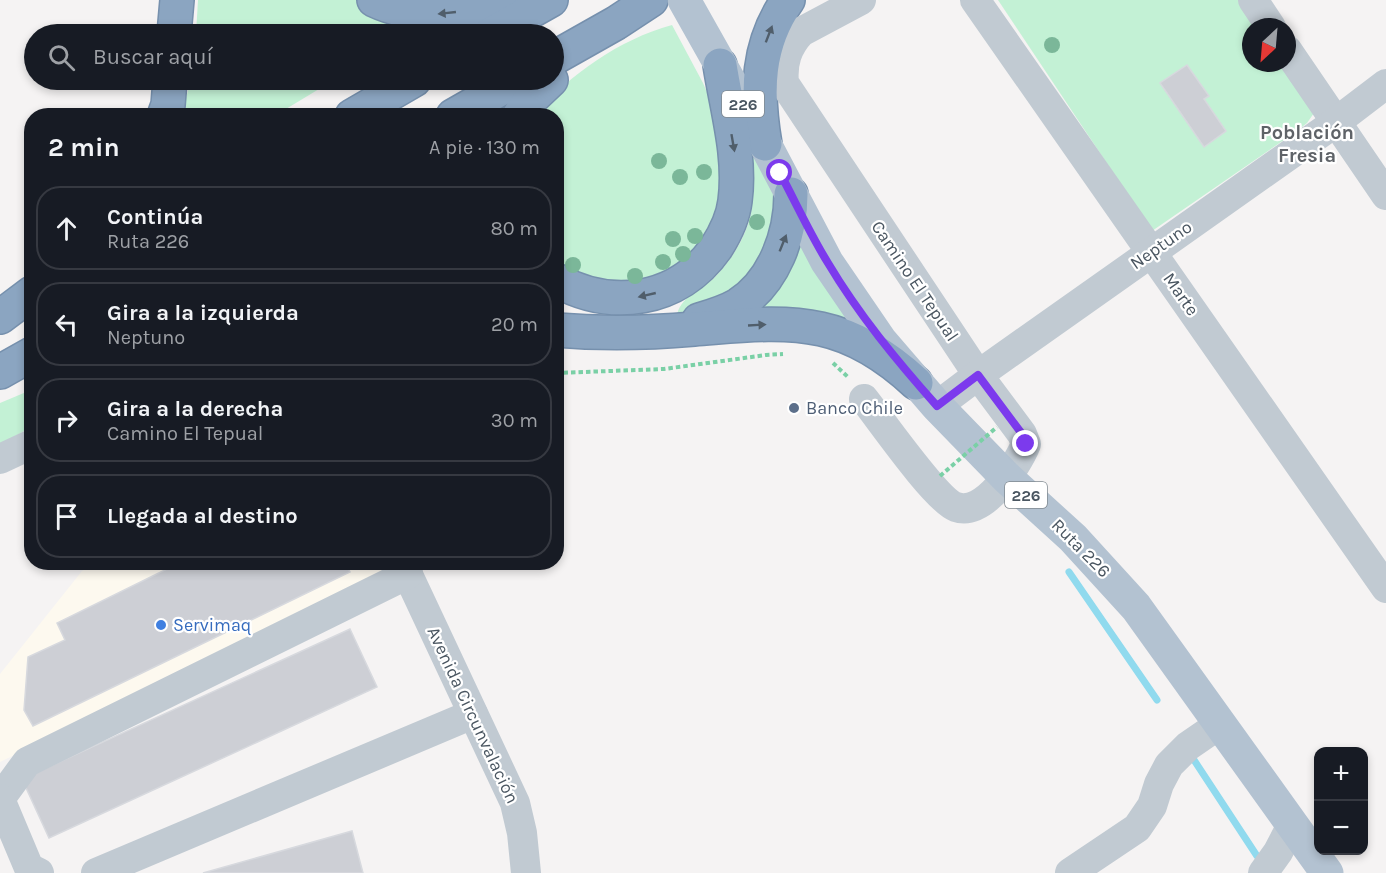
<!DOCTYPE html>
<html lang="es">
<meta charset="utf-8">
<style>
body{margin:0;font-family:Karla,sans-serif;background:#20242c;color:#f1f3f6}
.controls{position:absolute;right:18px;bottom:18px;display:grid;overflow:hidden;border-radius:12px;box-shadow:0 3px 9px #0003}
.controls button{width:54px;height:54px;display:grid;place-items:center;padding:0;border:0;border-bottom:2px solid #363941;background:#171b24;color:#f1f3f6;font:30px sans-serif}
.compass{position:absolute;left:1242px;top:18px;width:54px;height:54px;border-radius:50%;background:#171b24;box-shadow:0 3px 9px #0003;rotate:206deg}
.stop{position:absolute;width:18px;height:18px;margin:-14px;border:4px solid #7c3aed;border-radius:50%;background:#fff}
.stop.end{background:#7c3aed;border-color:#fff;box-shadow:0 2px 6px #0008}
.list{margin:0;padding:0;list-style:none}
h2{display:flex;justify-content:space-between;align-items:center;height:78px;margin:0;padding:0 24px;font-size:26px}
h2 small{font-size:20px;font-weight:400;color:#9ea1a6}
.list li{display:grid;grid-template-columns:39px 1fr auto;gap:18px;align-items:center;box-sizing:border-box;height:84px;margin:0 12px 12px;padding:0 12px;border:2px solid #363941;border-radius:24px}
.list b{display:block;font-size:22px;white-space:nowrap}
.list p{margin:0;font-size:20px;white-space:nowrap;color:#9ea1a6}
.list em{font-size:20px;font-style:normal;color:#9ea1a6}
.icon{flex:none;width:33px;height:33px;fill:none;stroke:currentColor;stroke-width:2;stroke-linecap:round;stroke-linejoin:round}
.map{position:relative;flex:none;width:1386px;height:873px;overflow:hidden}
.search{position:absolute;background:#171b24;box-shadow:0 3px 9px #0003;left:24px;top:24px;width:540px;height:66px;display:flex;align-items:center;gap:15px;box-sizing:border-box;padding:0 21px;border-radius:33px;color:#9ea1a6;font-size:22px}
.panel{position:absolute;background:#171b24;box-shadow:0 3px 9px #0003;left:24px;top:108px;width:540px;height:462px;border-radius:24px}
.map>svg:first-child{display:block}
.commercial{fill:#fdf9ef}
.green{fill:#c3f1d5}
.lines{fill:none;stroke-linecap:round;stroke-linejoin:round}
.stream{stroke:#90daee;stroke-width:7}
.building{fill:#cdcfd5;stroke:#d7d9de;stroke-width:1.5}
.highway-casing{stroke:#7690ad;stroke-width:36}
.path{stroke:#7ad0a6;stroke-width:4;stroke-dasharray:4.5 3;stroke-linecap:butt}
.minor{stroke:#c1cad2;stroke-width:30}
.major{stroke:#b3c2d1;stroke-width:33}
.highway{stroke:#8ba5c1;stroke-width:33}
.path-bridge{stroke:#7ad0a6;stroke-width:4;stroke-dasharray:4.5 3;stroke-linecap:butt}
.tree{fill:#7bb799}
.oneway{fill:#505e6b}
.route{stroke:#7c3aed;stroke-width:8}
.service-dot{fill:#5c6f8a;stroke:#fff;stroke-width:2}
.shop-dot{fill:#3f7fe0;stroke:#fff;stroke-width:2}
.labels{text-anchor:middle;stroke-width:4.5;stroke-linejoin:round;paint-order:stroke}
.shield{fill:#fff;stroke:#808990;stroke-width:1.5}
.shield-label{font-size:16px;font-weight:bold;fill:#4a5661}
.street-label{font-size:18px;fill:#4a5661;stroke:#fff}
.service-label{font-size:18px;fill:#4e5e75;stroke:#fff;text-anchor:start}
.shop-label{font-size:18px;fill:#366cbe;stroke:#fff;text-anchor:start}
.neighbourhood-label{font-size:20px;font-weight:bold;fill:#5f6368;stroke:#fff}
</style>
<div class="map">
<svg width="1386" height="873" viewBox="0 0 1386 873">
<rect width="100%" height="100%" fill="#f5f3f3"/>
<polygon class="commercial" points="99,562 376,562 384,576 0,762 0,674 82,571"/>
<g class="green">
<polygon points="198,0 463,0 407,34 196,34"/>
<polygon points="998,0 1241,0 1260,27 1251,27 1251,63 1284,63 1314,113 1307,123 1297,131 1152,231"/>
<path d="M 672,25 L 703,83 L 717,115 L 721,133 L 722,223 L 657,289 L 557,276 L 556,116 L 533,116 C 571,74 618,40 672,25 Z"/>
<polygon points="191,80 334,80 276,115 181,116"/>
<path d="M 752,157 L 756,158 L 778,199 L 764,261 L 712,309 L 677,317 C 678,298 702,289 714,278 C 728,264 740,246 747,227 C 755,206 751,180 751,158 Z"/>
<polygon points="795,234 855,331 741,316"/>
<polygon points="31,390 31,427 0,445 0,403"/>
</g>
<g class="lines">
<g class="stream">
<polyline points="1069,572 1157,700"/>
<polyline points="1194,760 1257,856"/>
</g>
</g>
<g class="building">
<polygon points="1187,65 1209,96 1204,99 1226,131 1204,147 1160,83"/>
<polygon points="181,562 345,562 350,572 33,726 24,710 28,657 65,640 57,623"/>
<polygon points="350,629 377,687 49,838 22,779"/>
<polygon points="352,831 363,873 203,873"/>
</g>
<g class="lines">
<g class="highway-casing">
<g id="highway">
<path d="M 374,0 C 425,24 472,10 525,0"/>
<polyline points="174,34 177,0"/>
<polyline points="491,34 551,0"/>
<polyline points="554,58 616,23 651,0"/>
<polyline points="164,116 168,105 170,80"/>
<polyline points="352,116 414,80"/>
<polyline points="453,116 516,80"/>
<polyline points="519,116 532,98 551,80"/>
<path d="M 765,144 C 756,92 757,44 788,0"/>
<path d="M 556,280 C 612,311 678,302 716,248 C 725,234 733,218 735,201 C 741,156 727,110 720,65"/>
<polyline points="0,317 32,293"/>
<path d="M 699,320 C 713,316 726,312 738,305 C 774,282 791,235 791,194"/>
<path d="M 556,330 C 603,334 648,333 694,329 C 736,326 780,320 821,329 C 858,337 889,358 916,383"/>
<polyline points="0,372 32,354"/>
</g>
</g>
<g class="path">
<polyline points="833,363 849,378"/>
<polyline points="556,373 664,369 766,355 783,354"/>
</g>
<g class="minor">
<path d="M 861,0 L 801,32 C 787,47 782,63 784,83 L 978,375 L 1022,434 L 1026,444 C 1017,466 984,517 956,507 C 936,500 880,419 864,399"/>
<polyline points="975,0 1386,588"/>
<polyline points="1253,0 1271,27"/>
<polyline points="1287,50 1386,195"/>
<polyline points="937,406 978,375 1336,122 1386,84"/>
<polyline points="0,459 32,444"/>
<polyline points="402,562 515,803 522,833 526,873"/>
<polyline points="0,799 27,762 408,574"/>
<polyline points="0,799 29,868 39,873"/>
<polyline points="96,873 473,714"/>
<polyline points="1070,873 1137,828 1152,806 1159,784 1169,765 1188,746 1220,724"/>
<polyline points="1263,873 1278,852 1292,825"/>
</g>
<polyline class="major" points="684,0 765,144 827,262 881,341 937,406 1007,478 1073,538 1136,607 1327,873"/>
<use href="#highway" class="highway"/>
<polyline class="path-bridge" points="940,476 997,427"/>
</g>
<g class="tree">
<circle cx="1052" cy="45" r="8"/>
<circle cx="659" cy="161" r="8"/>
<circle cx="704" cy="172" r="8"/>
<circle cx="680" cy="177" r="8"/>
<circle cx="757" cy="222" r="8"/>
<circle cx="695" cy="236" r="8"/>
<circle cx="673" cy="239" r="8"/>
<circle cx="683" cy="254" r="8"/>
<circle cx="663" cy="262" r="8"/>
<circle cx="573" cy="265" r="8"/>
<circle cx="635" cy="276" r="8"/>
</g>
<defs><path id="oneway-solid" d="M-6-.8H1V-3.2L6.5 0L1 3.2V.8H-6Z" transform="scale(1.5)"/></defs>
<g class="oneway">
<use href="#oneway-solid" transform="translate(447 13) rotate(174)"/>
<use href="#oneway-solid" transform="translate(769 34) rotate(-69)"/>
<use href="#oneway-solid" transform="translate(733 143) rotate(80)"/>
<use href="#oneway-solid" transform="translate(783 243) rotate(-68)"/>
<use href="#oneway-solid" transform="translate(647 295) rotate(167)"/>
<use href="#oneway-solid" transform="translate(757 325) rotate(-3)"/>
</g>
<g class="lines">
<path class="route" d="M 780,173 C 796,203 810,234 828,263 C 859,315 897,361 937,406 L 978,375 L 1022,434 L 1026,444"/>
</g>
<circle class="service-dot" cx="794" cy="408" r="6"/>
<circle class="shop-dot" cx="161" cy="625" r="6"/>
<g class="labels">
<g class="shield">
<rect x="722" y="91" width="42" height="26" rx="4.5"/>
<rect x="1005" y="482" width="42" height="26" rx="4.5"/>
</g>
<g class="shield-label">
<text x="743" y="110">226</text>
<text x="1026" y="501">226</text>
</g>
<g class="street-label">
<text transform="translate(1161 245) rotate(-35)" y="6">Neptuno</text>
<text transform="translate(915 281) rotate(56)" y="6">Camino El Tepual</text>
<text transform="translate(1181 294) rotate(55)" y="6">Marte</text>
<text transform="translate(1081 548) rotate(45)" y="6">Ruta 226</text>
<text transform="translate(473 715) rotate(65)" y="6">Avenida Circunvalación</text>
</g>
<g class="service-label">
<text x="806" y="414">Banco Chile</text>
</g>
<g class="shop-label">
<text x="173" y="631">Servimaq</text>
</g>
<g class="neighbourhood-label">
<text x="1307" y="139">Población<tspan x="1307" dy="23">Fresia</tspan></text>
</g>
</g>
</svg>
<div class="controls">
<button>+</button>
<button>−</button>
</div>
<svg class="compass" viewBox="-18 -18 36 36"><path d="M0-13l5 13h-10z" fill="#e53935"/><path d="M0 13l5-13h-10z" fill="#9ea1a6"/></svg>
<div class="stop" style="left:780px;top:173px"></div>
<div class="stop end" style="left:1026px;top:444px"></div>
<div class="search"><svg class="icon" aria-label="search" viewBox="0 0 24 24"><circle cx="10" cy="10" r="6"/><path d="M15 15l6 6"/></svg>Buscar aquí</div>
<section class="panel">
<h2>2 min<small>A pie · 130 m</small></h2>
<ul class="list">
<li><svg class="icon" aria-label="ahead" viewBox="0 0 24 24"><path d="M12 20V5M6 11l6-6 6 6"/></svg><div><b>Continúa</b><p>Ruta 226</p></div><em>80 m</em></li>
<li><svg class="icon" aria-label="left" viewBox="0 0 24 24"><path d="M17 20v-9H6M10 6l-5 5 5 5"/></svg><div><b>Gira a la izquierda</b><p>Neptuno</p></div><em>20 m</em></li>
<li><svg class="icon" aria-label="right" viewBox="0 0 24 24"><path d="M7 20v-9h11M14 6l5 5-5 5"/></svg><div><b>Gira a la derecha</b><p>Camino El Tepual</p></div><em>30 m</em></li>
<li><svg class="icon" aria-label="arrive" viewBox="0 0 24 24"><path d="M6 21V4h12l-3 4 3 4H6"/></svg><div><b>Llegada al destino</b></div></li>
</ul>
</section>
</div>
